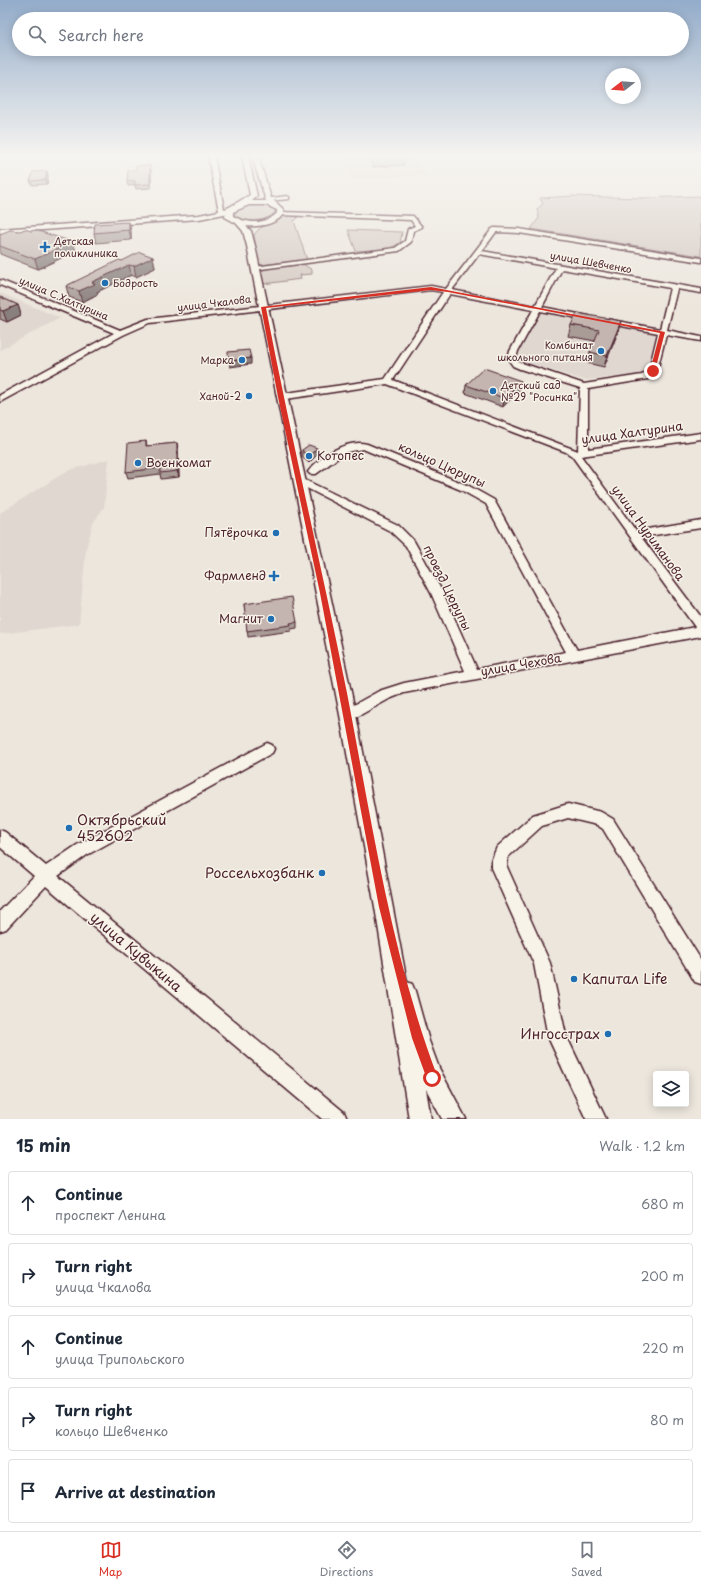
<!DOCTYPE html>
<meta charset="utf-8">
<style>
body{margin:0;font-family:"Playpen Sans",sans-serif;background:#f6f6f7;color:#1f2937}
.controls{position:absolute;right:12px;bottom:12px;display:grid;overflow:hidden;border-radius:4px;box-shadow:0 2px 10px #0003}
.controls button{width:36px;height:36px;display:grid;place-items:center;padding:0;border:0;border-bottom:1px solid #e0e1e3;background:#fff;color:#1f2937;font:20px sans-serif}
.compass{position:absolute;left:605px;top:68px;width:36px;height:36px;border-radius:50%;background:#fff;box-shadow:0 2px 10px #0003;rotate:253deg}
.stop{position:absolute;width:12px;height:12px;margin:-9px;border:3px solid #d93025;border-radius:50%;background:#fff}
.stop.end{background:#d93025;border-color:#fff;box-shadow:0 1px 4px #0008}
.list{margin:0;padding:0;list-style:none}
h2{display:flex;justify-content:space-between;align-items:center;height:52px;margin:0;padding:0 16px;font-size:17px}
h2 small{font-size:13px;font-weight:400;color:#747a83}
.list li{display:grid;grid-template-columns:26px 1fr auto;gap:12px;align-items:center;box-sizing:border-box;height:64px;margin:0 8px 8px;padding:0 8px;border:1px solid #e0e1e3;border-radius:4px}
.list b{display:block;font-size:15px;white-space:nowrap}
.list p{margin:0;font-size:13px;white-space:nowrap;color:#747a83}
.list em{font-size:13px;font-style:normal;color:#747a83}
.icon{flex:none;width:22px;height:22px;fill:none;stroke:currentColor;stroke-width:2;stroke-linecap:round;stroke-linejoin:round}
.map{position:relative;flex:none;width:701px;height:1119px;overflow:hidden}
.search{position:absolute;background:#fff;box-shadow:0 2px 10px #0003;left:12px;right:12px;top:12px;height:44px;display:flex;align-items:center;gap:10px;box-sizing:border-box;padding:0 14px;border-radius:22px;color:#747a83;font-size:15px}
.sheet{height:412px;background:#fff}
nav{display:flex;justify-content:space-around;align-items:center;box-sizing:border-box;height:56px;border-top:1px solid #e0e1e3;background:#fff;font-size:11px;color:#747a83}
nav a{display:grid;justify-items:center;gap:2px}
nav .on{color:#d93025}
.map>svg:first-child{display:block}
.built{fill:#e0d7d0}
.green{fill:#d5c9c2;stroke:#907476}
.lines{fill:none;stroke-linecap:round;stroke-linejoin:round}
.minor-casing{stroke:#4a1f2b;stroke-width:3}
.major-casing{stroke:#4a1f2b;stroke-width:3}
.minor{fill:#f7f3e8;fill-rule:evenodd}
.major{fill:#f7f3e8;fill-rule:evenodd}
.wall{fill:#a99c97;stroke:#4a1f2b}
.shaded-wall{fill:#897f7b;stroke:#4a1f2b}
.building{fill:#c4b5b0;stroke:#4a1f2b}
.route{fill:#d93025}
.poi-dot{fill:#1f6fb2;stroke:#f7f3e8;stroke-width:1.5}
.labels{text-anchor:middle;stroke-width:3;stroke-linejoin:round;paint-order:stroke}
.far-poi-label{font-size:10px;fill:#4a1f2b;stroke:#f7f3e8;text-anchor:start}
.far-street-label{font-size:10px;fill:#4a1f2b;stroke:#f7f3e8}
.street-label{font-size:12px;fill:#4a1f2b;stroke:#f7f3e8}
.poi-label{font-size:12px;fill:#4a1f2b;stroke:#f7f3e8;text-anchor:end}
.near-poi-label{font-size:14px;fill:#4a1f2b;stroke:#f7f3e8;text-anchor:start}
.near-street-label{font-size:14px;fill:#4a1f2b;stroke:#f7f3e8}
</style>
<div class="map">
<svg width="701" height="1119" viewBox="0 0 701 1119">
<rect width="100%" height="100%" fill="#ece6dd"/>
<filter id="ink" filterUnits="userSpaceOnUse"><feTurbulence type="fractalNoise" baseFrequency=".025" numOctaves="2"/><feDisplacementMap in="SourceGraphic" scale="8" xChannelSelector="R" yChannelSelector="G"/><feConvolveMatrix kernelMatrix="1 2 1 2 8 2 1 2 1" color-interpolation-filters="sRGB"/></filter>
<g filter="url(#ink)">
<g class="built">
<polygon points="340,156 414,156 428,175 352,179"/>
<polygon points="0,293 60,318 0,350"/>
<polygon points="540,311 659,334 648,369 640,375 584,380 530,364 521,357 519,351"/>
<polygon points="109,459 104,507 93,523 86,549 79,624 0,634 0,513 67,471"/>
</g>
<g class="green">
<polygon points="573,196 642,198 701,196 701,256 531,229 539,218 537,209 543,204 540,198"/>
<path d="M 251,205 L 266,205 L 274,209 L 275,212 C 267,222 245,223 235,215 L 236,210 Z"/>
<path d="M 285,215 L 294,215 L 298,218 L 294,221 L 307,260 L 259,265 L 254,235 C 261,223 275,224 285,215 Z"/>
<polygon points="348,230 402,232 400,243 388,249 356,251"/>
<polygon points="303,264 312,270 312,274 300,275 301,279 263,284 261,271 270,268"/>
</g>
<g class="lines">
<g class="minor-casing">
<g id="minor">
<polygon points="208,156 214,156 224,209 231,207 234,209 224,214 199,219 0,233 0,229 199,215 219,211"/>
<polygon points="287,196 289,197 289,199 268,201 265,199"/>
<polygon points="279,212 413,216 422,227 413,231 411,242 399,251 253,270 252,269 255,267 395,248 405,241 408,229 415,226 411,220 281,215 278,213"/>
<path d="M 494,228 L 519,229 L 701,258 L 701,262 L 519,233 L 496,232 L 482,251 L 701,289 L 701,293 L 677,289 L 667,330 L 701,337 L 701,341 L 666,335 L 657,371 L 648,379 L 588,389 L 588,449 L 701,433 L 701,439 L 581,456 L 636,531 L 701,520 L 701,528 L 641,537 L 701,617 L 701,636 L 404,693 L 389,699 L 353,719 L 348,721 L 343,719 L 341,715 L 343,711 L 379,691 L 404,683 L 465,671 L 431,593 L 406,546 L 390,531 L 297,483 L 295,481 L 297,479 L 303,479 L 398,525 L 414,541 L 443,593 L 477,669 L 566,652 L 486,504 L 461,490 L 363,449 L 346,452 L 316,474 L 310,474 L 308,472 C 320,456 347,439 367,444 L 469,486 L 494,500 L 577,650 L 695,627 L 572,456 L 566,452 L 387,384 L 286,399 L 282,396 L 286,393 L 385,379 L 443,292 L 431,290 L 150,323 L 123,335 L 0,402 L 0,395 L 114,333 L 0,285 L 0,280 L 120,330 L 148,319 L 431,286 L 446,289 L 492,229 ZM 479,254 L 556,268 L 535,306 L 452,290 ZM 562,269 L 670,288 L 660,329 L 606,319 L 602,321 L 606,323 L 658,333 L 649,370 L 642,375 L 584,384 L 519,362 L 516,359 L 518,351 L 540,311 L 589,320 L 593,318 L 589,316 L 542,307 ZM 450,294 L 533,310 L 510,351 L 508,359 L 513,366 L 520,369 L 580,388 L 578,451 L 393,380 Z"/>
<polygon points="267,743 272,745 274,749 272,753 87,855 58,876 344,1112 347,1119 322,1119 46,886 6,929 0,931 0,911 34,876 0,847 0,830 5,832 46,866 77,845"/>
<polygon points="568,804 601,812 613,819 701,960 701,984 695,982 603,829 597,825 568,818 542,826 508,857 507,867 550,963 566,1035 606,1119 586,1119 548,1037 534,964 491,868 491,861 497,847 533,815"/>
</g>
</g>
<g class="major-casing">
<path id="major" d="M 242,156 L 248,156 L 257,196 L 252,201 L 266,201 L 252,156 L 258,156 L 271,198 L 282,208 L 285,213 C 275,225 260,227 246,226 L 251,231 L 255,246 L 356,715 L 407,982 L 412,984 L 415,991 L 429,1041 L 439,1068 L 466,1119 L 442,1119 L 426,1089 L 431,1119 L 409,1119 L 375,907 L 340,715 L 247,246 L 243,231 L 236,223 L 225,217 L 226,209 L 250,195 ZM 249,205 L 266,205 L 277,210 L 277,213 C 266,225 246,224 233,216 L 233,212 Z"/>
</g>
<use href="#minor" class="minor"/>
<use href="#major" class="major"/>
</g>
<g class="wall">
<polygon points="367,156 404,156 404,165 373,167"/>
<polygon points="151,170 151,188 136,189 135,185 128,186 127,181"/>
<polygon points="47,171 48,176 47,184 32,185 30,181"/>
<polygon points="129,222 131,232 131,240 96,243 94,233"/>
<polygon points="0,234 76,251 38,269 0,254"/>
<polygon points="153,257 155,268 136,277 131,275 97,292 98,294 82,302 69,297 66,286 122,261"/>
<polygon points="0,297 18,305 21,315 7,322 0,319"/>
<polygon points="571,325 618,332 604,367 587,363 590,352 595,341 568,336"/>
<polygon points="521,381 520,389 503,407 465,393 466,385"/>
<polygon points="146,441 147,446 177,443 178,449 179,477 161,479 160,474 128,478 126,472"/>
<polygon points="302,450 318,454 309,463 302,457"/>
<polygon points="244,604 297,622 297,628 291,629 291,631 248,637"/>
</g>
<g class="shaded-wall">
<polygon points="150,165 151,170 151,188 150,184"/>
<polygon points="47,171 48,176 47,184 45,180"/>
<polygon points="129,222 131,232 131,240 129,230"/>
<polygon points="73,242 76,251 38,269 35,259"/>
<polygon points="153,257 155,268 136,277 134,266"/>
<polygon points="129,265 131,275 97,292 98,294 82,302 79,291 92,282"/>
<polygon points="18,305 21,315 7,322 3,311"/>
<polygon points="621,321 618,332 604,367 607,356"/>
<polygon points="251,358 251,364 230,367 229,361"/>
<polygon points="521,381 520,389 503,407 504,398"/>
<polygon points="177,443 178,449 179,477 177,471"/>
<polygon points="317,448 318,454 309,463 308,457"/>
</g>
<g class="building">
<polygon points="372,156 404,156 374,158"/>
<polygon points="150,165 150,184 135,185 135,181 127,181 128,170 136,170 136,166"/>
<polygon points="47,171 45,180 30,181 33,172"/>
<polygon points="129,222 129,230 94,233 95,224"/>
<polygon points="25,229 31,231 35,230 73,242 35,259 0,246 0,234 10,230 20,231"/>
<polygon points="140,252 153,257 134,266 129,265 92,282 95,284 79,291 66,286 119,260 122,261"/>
<polygon points="0,297 18,305 3,311 0,310"/>
<polygon points="577,313 621,321 607,356 590,352 599,330 571,325"/>
<polygon points="249,350 251,358 229,361 228,352"/>
<polygon points="484,368 521,381 504,398 466,385"/>
<polygon points="146,441 146,446 177,443 177,471 160,473 160,468 126,472 128,443"/>
<polygon points="309,445 317,448 308,457 302,450"/>
<polygon points="292,597 297,622 290,623 291,625 247,631 244,604"/>
</g>
</g>
<linearGradient id="sky" x2="0" y2="1"><stop stop-color="#93acca"/><stop offset="0.5" stop-color="#f6f4f0"/><stop offset="1" stop-color="#f6f4f0" stop-opacity="0"/></linearGradient>
<rect width="701" height="312" fill="url(#sky)"/>
<path class="route" d="M 431,287 L 665,332 L 655,371 L 653,373 L 650,371 L 660,333 L 448,292 L 431,290 L 266,308 C 291,437 321,564 347,693 C 372,822 391,955 438,1078 L 436,1082 L 432,1084 L 428,1082 L 412,1038 L 379,907 L 320,593 L 278,397 L 261,307 Z"/>
<g class="poi-dot">
<path d="M43 241h4v4h4v4h-4v4h-4v-4h-4v-4h4z"/>
<circle cx="105" cy="283" r="4"/>
<circle cx="601" cy="351" r="4"/>
<circle cx="242" cy="360" r="4"/>
<circle cx="493" cy="391" r="4"/>
<circle cx="249" cy="396" r="4"/>
<circle cx="309" cy="456" r="4"/>
<circle cx="138" cy="463" r="4"/>
<circle cx="276" cy="533" r="4"/>
<path d="M272 570h4v4h4v4h-4v4h-4v-4h-4v-4h4z"/>
<circle cx="271" cy="619" r="4"/>
<circle cx="69" cy="828" r="4"/>
<circle cx="322" cy="873" r="4"/>
<circle cx="574" cy="979" r="4"/>
<circle cx="608" cy="1034" r="4"/>
</g>
<g class="labels">
<g class="far-poi-label">
<text x="54" y="245">Детская<tspan x="54" dy="12">поликлиника</tspan></text>
<text x="113" y="287">Бодрость</text>
<text x="593" y="349" text-anchor="end">Комбинат<tspan x="593" dy="12">школьного питания</tspan></text>
<text x="234" y="364" text-anchor="end">Марка</text>
<text x="501" y="389">Детский сад<tspan x="501" dy="12">№29 "Росинка"</tspan></text>
<text x="241" y="400" text-anchor="end">Ханой-2</text>
</g>
<g class="far-street-label">
<text transform="translate(591 262) rotate(10)" y="4">улица Шевченко</text>
<text transform="translate(64 298) rotate(23)" y="4">улица С.Халтурина</text>
<text transform="translate(214 303) rotate(-7)" y="4">улица Чкалова</text>
</g>
<g class="street-label">
<text transform="translate(632 433) rotate(-8)" y="4">улица Халтурина</text>
<text transform="translate(442 465) rotate(24)" y="4">кольцо Цюрупы</text>
<text transform="translate(648 533) rotate(54)" y="4">улица Нуриманова</text>
<text transform="translate(447 588) rotate(64)" y="4">проезд Цюрупы</text>
<text transform="translate(521 665) rotate(-10)" y="4">улица Чехова</text>
</g>
<g class="poi-label">
<text x="317" y="460" text-anchor="start">Котопес</text>
<text x="146" y="467" text-anchor="start">Военкомат</text>
<text x="268" y="537">Пятёрочка</text>
<text x="266" y="580">Фармленд</text>
<text x="263" y="623">Магнит</text>
</g>
<g class="near-poi-label">
<text x="77" y="825">Октябрьский<tspan x="77" dy="16">452602</tspan></text>
<text x="314" y="878" text-anchor="end">Россельхозбанк</text>
<text x="582" y="984">Капитал Life</text>
<text x="600" y="1039" text-anchor="end">Ингосстрах</text>
</g>
<g class="near-street-label">
<text transform="translate(136 952) rotate(40)" y="5">улица Кувыкина</text>
</g>
</g>
</svg>
<div class="controls">
<button><svg class="icon" aria-label="layers" viewBox="0 0 24 24"><path d="M12 4l9 5-9 5-9-5zM3 14l9 5 9-5"/></svg></button>
</div>
<svg class="compass" viewBox="-18 -18 36 36"><path d="M0-13l5 13h-10z" fill="#e53935"/><path d="M0 13l5-13h-10z" fill="#747a83"/></svg>
<div class="stop" style="left:432px;top:1078px"></div>
<div class="stop end" style="left:653px;top:371px"></div>
<div class="search"><svg class="icon" aria-label="search" viewBox="0 0 24 24"><circle cx="10" cy="10" r="6"/><path d="M15 15l6 6"/></svg>Search here</div>
</div>
<section class="sheet">
<h2>15 min<small>Walk · 1.2 km</small></h2>
<ul class="list">
<li><svg class="icon" aria-label="ahead" viewBox="0 0 24 24"><path d="M12 20V5M6 11l6-6 6 6"/></svg><div><b>Continue</b><p>проспект Ленина</p></div><em>680 m</em></li>
<li><svg class="icon" aria-label="right" viewBox="0 0 24 24"><path d="M7 20v-9h11M14 6l5 5-5 5"/></svg><div><b>Turn right</b><p>улица Чкалова</p></div><em>200 m</em></li>
<li><svg class="icon" aria-label="ahead" viewBox="0 0 24 24"><path d="M12 20V5M6 11l6-6 6 6"/></svg><div><b>Continue</b><p>улица Трипольского</p></div><em>220 m</em></li>
<li><svg class="icon" aria-label="right" viewBox="0 0 24 24"><path d="M7 20v-9h11M14 6l5 5-5 5"/></svg><div><b>Turn right</b><p>кольцо Шевченко</p></div><em>80 m</em></li>
<li><svg class="icon" aria-label="arrive" viewBox="0 0 24 24"><path d="M6 21V4h12l-3 4 3 4H6"/></svg><div><b>Arrive at destination</b></div></li>
</ul>
</section>
<nav>
<a class="on"><svg class="icon" aria-label="map" viewBox="0 0 24 24"><path d="M3 6l6-2 6 2 6-2v14l-6 2-6-2-6 2zM9 4v14M15 6v14"/></svg>Map</a>
<a><svg class="icon" aria-label="directions" viewBox="0 0 24 24"><path d="M12 3l9 9-9 9-9-9zM9 14v-3h6M13 9l2 2-2 2"/></svg>Directions</a>
<a><svg class="icon" aria-label="saved" viewBox="0 0 24 24"><path d="M7 4h10v16l-5-4-5 4z"/></svg>Saved</a>
</nav>
